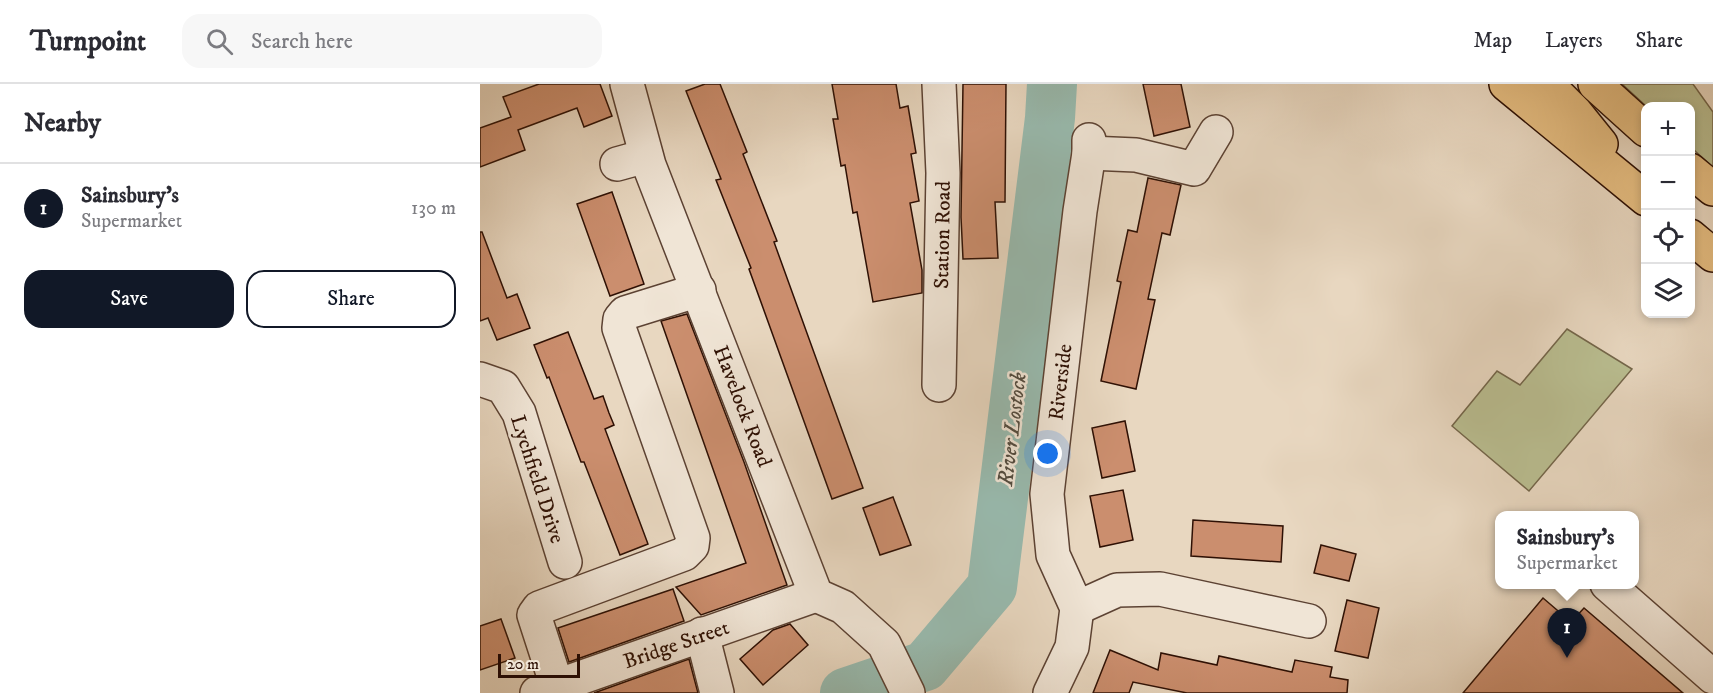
<!DOCTYPE html>
<meta charset="utf-8">
<style>
body{margin:0;font-family:"IM FELL DW Pica",serif;background:#f7f7f7;color:#2b2b33}
.controls{position:absolute;right:18px;top:18px;display:grid;overflow:hidden;border-radius:12px;box-shadow:0 3px 9px #0003}
.controls button{width:54px;height:54px;display:grid;place-items:center;padding:0;border:0;border-bottom:2px solid #e1e1e2;background:#fff;color:#2b2b33;font:30px sans-serif}
.scale{position:absolute;left:18px;bottom:15px;width:82px;box-sizing:border-box;padding-left:6px;border:3px solid #2e1004;border-top:0;font-size:16px;line-height:21px;white-space:nowrap;color:#2e1004;-webkit-text-stroke:4px #f0e5d6;paint-order:stroke}
.you{position:absolute;left:568px;top:370px;width:21px;height:21px;margin:-15px;border:4px solid #fff;border-radius:50%;background:#1a73e8;box-shadow:0 0 0 9px #1a73e833}
.badge{display:grid;place-items:center;width:39px;height:39px;border-radius:50%;background:#111827;color:#fff;font-size:20px;font-weight:700}
.pin{position:absolute;translate:-50% -50px;filter:drop-shadow(0 2px 3px #0008)}
.pin::after{content:'';position:absolute;top:32px;width:21px;height:18px;background:inherit;clip-path:polygon(0 0,100% 0,50% 100%)}
.popup{position:absolute;left:1015px;top:427px;width:144px;height:78px;box-sizing:border-box;display:grid;place-content:center;border-radius:12px;background:#fff;filter:drop-shadow(0 2px 4px #0005);font-size:20px;white-space:nowrap;color:#7c7c81}
.popup b{font-size:22px;color:#2b2b33}
.popup::after{content:'';position:absolute;left:50%;top:100%;margin-left:-12px;border:12px solid transparent;border-top-color:#fff}
.list{margin:0;padding:0;list-style:none}
h2{display:flex;justify-content:space-between;align-items:center;height:78px;margin:0;padding:0 24px;font-size:26px}
h2 small{font-size:20px;font-weight:400;color:#7c7c81}
.list li{display:grid;grid-template-columns:39px 1fr auto;gap:18px;align-items:center;box-sizing:border-box;height:90px;padding:0 24px;border-top:2px solid #e1e1e2}
.list b{display:block;font-size:22px;white-space:nowrap}
.list p{margin:0;font-size:20px;white-space:nowrap;color:#7c7c81}
.list em{font-size:20px;font-style:normal;color:#7c7c81}
.actions{display:flex;gap:12px;padding:18px 24px}
.actions a{flex:1;padding:14px 0;border:2px solid #111827;border-radius:18px;text-align:center;font-size:21px;color:#111827}
.actions .main{background:#111827;color:#fff}
.icon{flex:none;width:33px;height:33px;fill:none;stroke:currentColor;stroke-width:2;stroke-linecap:round;stroke-linejoin:round}
.map{position:relative;flex:none;width:1233px;height:609px;overflow:hidden}
header{display:flex;align-items:center;gap:36px;box-sizing:border-box;height:84px;padding:0 30px;background:#fff;border-bottom:2px solid #e1e1e2}
header strong{font-size:28px}
nav{display:flex;gap:33px;margin-inline-start:auto;font-size:21px}
.search{width:420px;height:54px;background:#f7f7f7;display:flex;align-items:center;gap:15px;box-sizing:border-box;padding:0 21px;border-radius:18px;color:#7c7c81;font-size:22px}
main{display:flex}
aside{flex:1;background:#fff}
.map>svg:first-child{display:block}
.green{fill:#b9bd90;stroke:#74664a;stroke-width:1.5}
.lines{fill:none;stroke-linecap:round;stroke-linejoin:round}
.river{stroke:#98baae;stroke-width:50}
.building{fill:#cb8e6e;stroke:#2e1004;stroke-width:1.5}
.minor-casing{stroke:#5c4233;stroke-width:36}
.highway-casing{stroke:#2e1004;stroke-width:36}
.minor{stroke:#f0e5d6;stroke-width:33}
.highway{stroke:#e4bc80;stroke-width:33}
.labels{text-anchor:middle;stroke-width:5;stroke-linejoin:round;paint-order:stroke}
.street-label{font-size:21px;fill:#2e1004;stroke:#f0e5d6}
.water-label{font-size:22px;font-style:italic;fill:#534c40;stroke:#f0e5d6}
</style>
<header>
<strong>Turnpoint</strong>
<div class="search"><svg class="icon" aria-label="search" viewBox="0 0 24 24"><circle cx="10" cy="10" r="6"/><path d="M15 15l6 6"/></svg>Search here</div>
<nav><a>Map</a><a>Layers</a><a>Share</a></nav>
</header>
<main>
<aside>
<h2>Nearby<small></small></h2>
<ul class="list">
<li><span class="badge">1</span><div><b>Sainsbury's</b><p>Supermarket</p></div><em>130 m</em></li>
</ul>
<div class="actions"><a class="main">Save</a><a>Share</a></div>
</aside>
<div class="map">
<svg width="1233" height="609" viewBox="0 0 1233 609">
<rect width="100%" height="100%" fill="#e8d7c0"/>
<filter id="stains"><feTurbulence type="fractalNoise" baseFrequency=".00333" numOctaves="4"/><feColorMatrix values="0 0 0 0 .2 0 0 0 0 .09 0 0 0 0 .02 0 0 0 .5 -.17"/></filter>
<radialGradient id="worn" r=".72"><stop offset=".6" stop-color="#630" stop-opacity="0"/><stop offset="1" stop-color="#630" stop-opacity=".3"/></radialGradient>
<g class="green">
<polygon points="1142,0 1213,0 1233,28 1233,84 1211,63 1210,22 1166,22"/>
<polygon points="1087,245 1152,285 1049,407 972,342 1017,287 1040,301"/>
</g>
<g class="lines">
<polyline class="river" points="365,609 445,582 512,503 570,34 572,0"/>
</g>
<g class="building">
<polygon points="59,0 120,0 132,32 104,43 97,24 38,46 45,66 0,83 0,44 31,33 23,13"/>
<polygon points="225,0 240,0 267,68 263,70 297,157 294,158 383,404 352,415 269,185 271,184 236,96 241,95 206,7"/>
<polygon points="352,0 416,0 420,24 428,22 436,69 431,70 439,117 430,119 442,186 442,209 393,218 377,128 373,129 365,81 361,82 353,35 358,35"/>
<polygon points="483,0 526,0 525,118 515,118 518,174 483,175 481,133"/>
<polygon points="663,0 701,0 710,43 674,52"/>
<polygon points="668,94 701,101 690,151 682,149 668,215 675,216 656,305 621,297 641,198 637,197 648,146 657,148"/>
<polygon points="132,108 164,200 130,212 97,120"/>
<polygon points="0,148 2,148 27,214 37,210 50,244 17,256 8,234 0,237"/>
<polygon points="207,230 264,378 307,501 221,531 196,503 266,479 181,237"/>
<polygon points="88,248 114,315 123,312 129,329 134,341 125,345 168,460 140,471 104,378 101,378 69,293 67,294 54,261"/>
<polygon points="645,337 655,387 622,394 612,344"/>
<polygon points="643,406 653,456 620,463 610,412"/>
<polygon points="413,413 431,461 400,471 383,424"/>
<polygon points="713,436 803,442 801,478 711,472"/>
<polygon points="841,461 876,470 869,497 834,489"/>
<polygon points="193,505 204,537 89,578 78,544"/>
<polygon points="1063,514 1091,538 1104,524 1203,609 983,609"/>
<polygon points="867,516 899,524 888,574 855,567"/>
<polygon points="21,535 35,574 0,586 0,542"/>
<polygon points="310,540 328,561 283,601 260,575 293,546"/>
<polygon points="630,566 678,586 681,569 737,581 739,572 812,588 815,576 852,583 850,593 868,596 867,609 707,609 653,598 649,609 613,609"/>
<polygon points="209,575 218,609 114,609"/>
</g>
<g class="lines">
<g class="minor-casing">
<g id="minor">
<polyline points="147,0 169,81 336,511 363,523 404,560 428,609"/>
<polyline points="459,0 463,89 459,301"/>
<polyline points="609,69 656,71 714,85 736,48"/>
<polyline points="137,80 166,72"/>
<polyline points="0,295 23,303 39,329 85,478"/>
<polyline points="1127,500 1233,593"/>
<polyline points="597,524 637,506 680,505 829,537"/>
<polyline points="222,550 237,609"/>
<polyline points="77,602 54,531 59,524 204,470 212,462 213,454 139,244 140,235 145,229 219,206"/>
<polyline points="57,609 336,511"/>
<polyline points="570,609 592,563 597,524 573,471 567,410 600,127 609,69 609,56"/>
</g>
</g>
<g class="highway-casing">
<g id="highway">
<polyline points="1026,0 1166,115"/>
<polyline points="1067,0 1096,29 1121,60"/>
<polyline points="1115,0 1166,46"/>
<polyline points="1210,86 1233,105"/>
<polyline points="1210,152 1233,171"/>
</g>
</g>
<use href="#minor" class="minor"/>
<use href="#highway" class="highway"/>
</g>
<g class="labels">
<g class="street-label">
<text transform="translate(462 151) rotate(-89)" y="7">Station Road</text>
<text transform="translate(580 298) rotate(-83)" y="7">Riverside</text>
<text transform="translate(263 322) rotate(69)" y="7">Havelock Road</text>
<text transform="translate(58 395) rotate(72)" y="7">Lychfield Drive</text>
<text transform="translate(196 560) rotate(-19)" y="7">Bridge Street</text>
</g>
<g class="water-label">
<text transform="translate(531 345) rotate(-83)" y="8">River Lostock</text>
</g>
</g>
<rect width="100%" height="100%" filter="url(#stains)"/>
<rect width="100%" height="100%" fill="url(#worn)"/>
</svg>
<div class="controls">
<button>+</button>
<button>−</button>
<button><svg class="icon" aria-label="locate" viewBox="0 0 24 24"><circle cx="12" cy="12" r="6"/><path d="M12 2v4M12 18v4M2 12h4M18 12h4"/></svg></button>
<button><svg class="icon" aria-label="layers" viewBox="0 0 24 24"><path d="M12 4l9 5-9 5-9-5zM3 14l9 5 9-5"/></svg></button>
</div>
<div class="scale">20 m</div>
<div class="you"></div>
<div class="pin badge" style="left:1087px;top:574px">1</div>
<div class="popup"><b>Sainsbury's</b>Supermarket</div>
</div>
</main>
